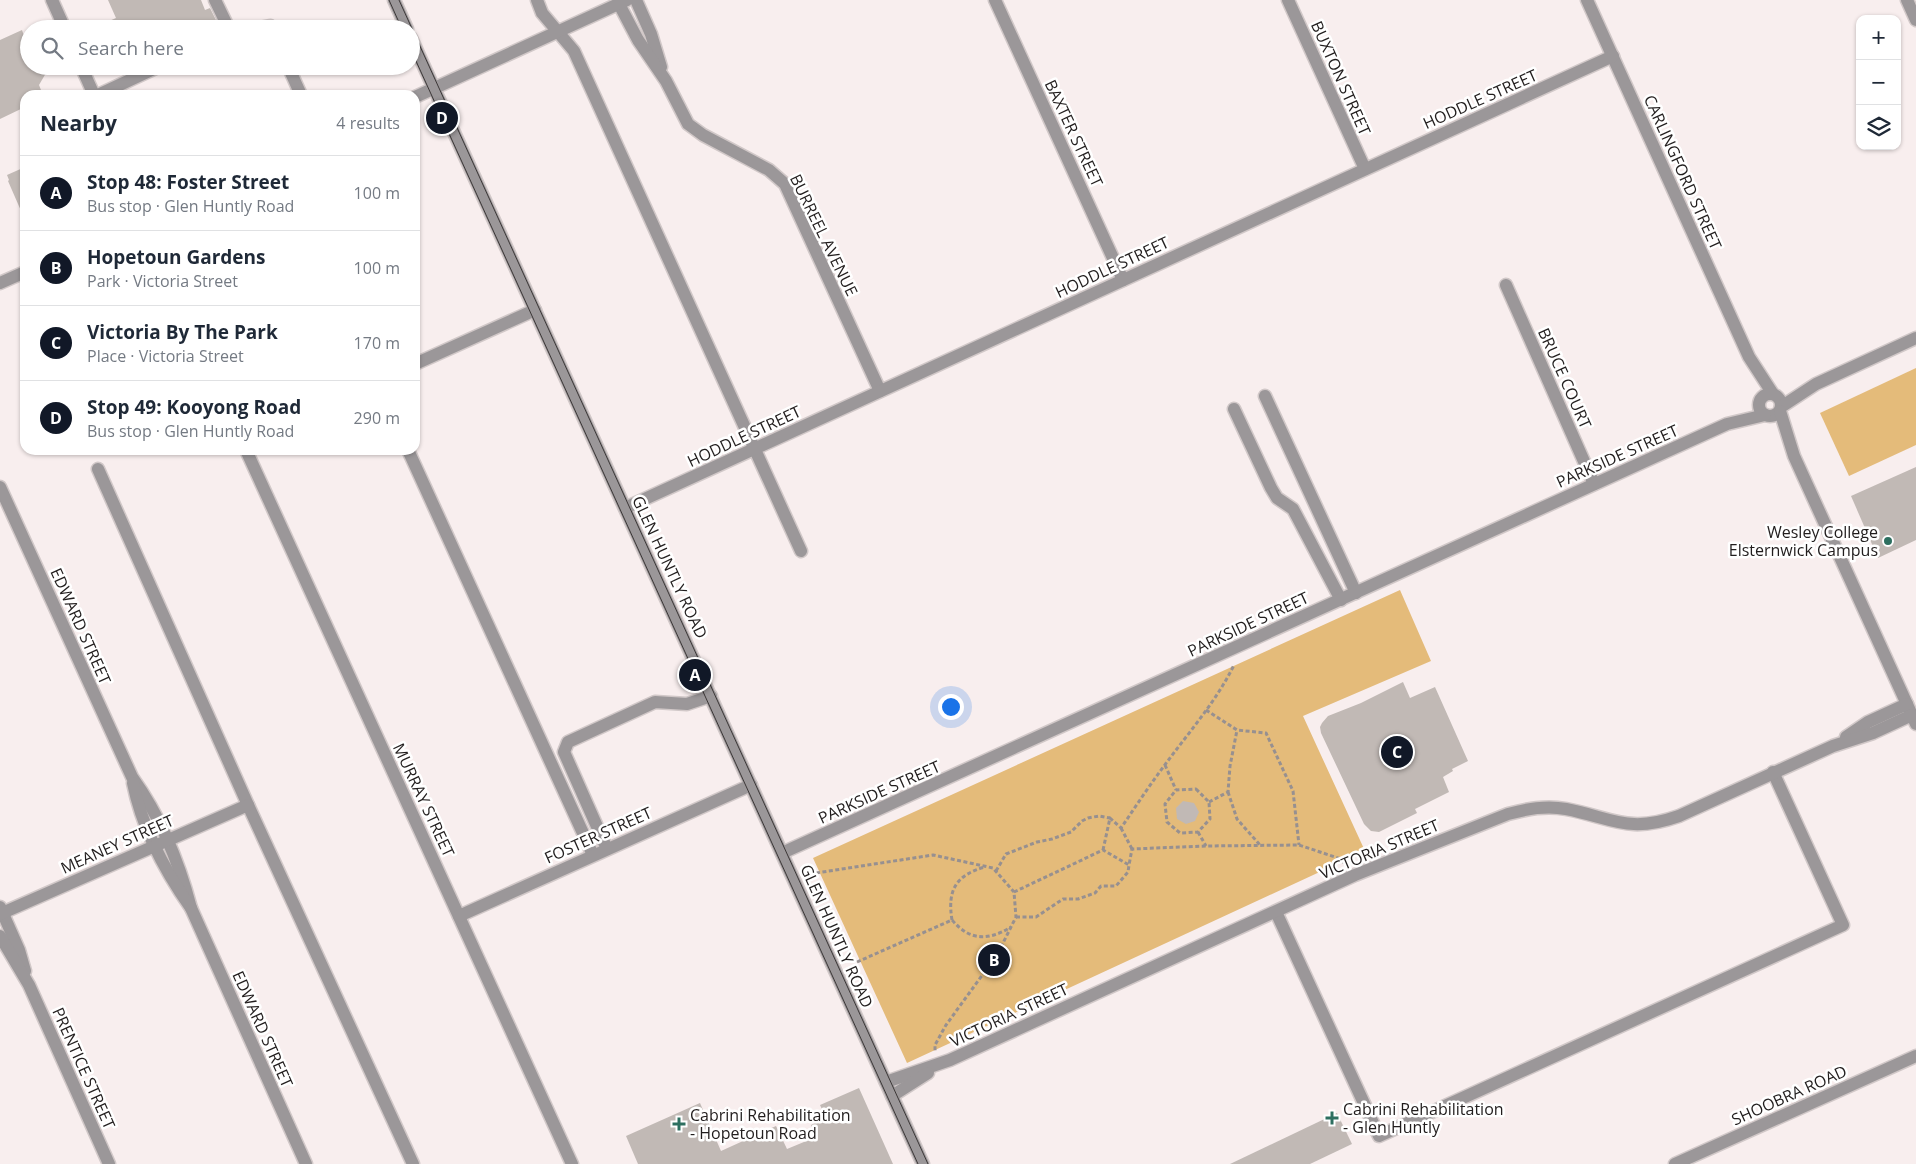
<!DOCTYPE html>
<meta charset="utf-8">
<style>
body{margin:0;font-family:"Open Sans",sans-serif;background:#f2f2f3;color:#1f2937}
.controls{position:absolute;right:15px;top:15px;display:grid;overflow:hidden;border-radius:10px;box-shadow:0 1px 4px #0004}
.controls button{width:45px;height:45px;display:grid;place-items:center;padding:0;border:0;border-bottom:1px solid #e0e1e3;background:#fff;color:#1f2937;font:25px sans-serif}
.you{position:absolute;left:950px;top:706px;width:18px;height:18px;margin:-12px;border:4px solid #fff;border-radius:50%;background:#1a73e8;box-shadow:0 0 0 8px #1a73e833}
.badge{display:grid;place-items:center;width:32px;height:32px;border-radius:50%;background:#111827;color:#fff;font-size:16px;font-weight:700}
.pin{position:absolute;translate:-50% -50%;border:2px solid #fff;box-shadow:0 1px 5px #0006}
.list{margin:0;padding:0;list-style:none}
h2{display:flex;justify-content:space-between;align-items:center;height:65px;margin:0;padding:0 20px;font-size:21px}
h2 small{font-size:16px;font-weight:400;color:#747a83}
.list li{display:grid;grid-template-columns:32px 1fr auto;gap:15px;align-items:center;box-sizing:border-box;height:75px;padding:0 20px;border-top:1px solid #e0e1e3}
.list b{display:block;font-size:19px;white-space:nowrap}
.list p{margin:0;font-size:16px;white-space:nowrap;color:#747a83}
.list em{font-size:16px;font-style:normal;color:#747a83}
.icon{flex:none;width:28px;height:28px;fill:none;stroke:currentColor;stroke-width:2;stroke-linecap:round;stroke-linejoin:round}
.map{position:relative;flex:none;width:1916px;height:1164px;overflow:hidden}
.search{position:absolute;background:#fff;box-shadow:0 1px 4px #0004;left:20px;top:20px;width:400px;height:55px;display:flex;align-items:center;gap:12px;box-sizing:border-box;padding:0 18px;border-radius:28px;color:#747a83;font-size:19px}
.panel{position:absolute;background:#fff;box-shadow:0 1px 4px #0004;left:20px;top:90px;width:400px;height:365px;border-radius:15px}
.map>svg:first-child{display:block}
.green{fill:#e4bb7a}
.building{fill:#c1b9b5}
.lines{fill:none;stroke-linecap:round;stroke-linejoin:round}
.minor-casing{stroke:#d1c8c8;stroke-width:15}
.path{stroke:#979090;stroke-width:3;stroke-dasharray:4 2.5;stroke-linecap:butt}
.minor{stroke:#9b9799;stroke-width:12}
.tram{stroke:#3c3737;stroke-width:1}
.poi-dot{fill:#2d6f60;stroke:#fff;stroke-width:2}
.labels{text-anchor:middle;stroke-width:5;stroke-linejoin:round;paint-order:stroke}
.street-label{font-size:16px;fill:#211d1d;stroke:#fff}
.poi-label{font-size:16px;fill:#211d1d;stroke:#fff;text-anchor:start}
</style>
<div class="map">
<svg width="1916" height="1164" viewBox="0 0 1916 1164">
<rect width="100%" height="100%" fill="#f8eeee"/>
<g class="green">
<polygon points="1916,368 1916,445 1849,476 1820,413"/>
<polygon points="1400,590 1431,661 1303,716 1365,851 907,1063 813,858"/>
</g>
<g class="building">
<polygon points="108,0 201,0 205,10 210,8 216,20 197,29 91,29 116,18"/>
<polygon points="22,30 25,39 23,52 29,66 46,73 39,85 43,95 25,95 25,107 0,119 0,40"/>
<polygon points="25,167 25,220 8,181 9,180 7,175"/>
<polygon points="1916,467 1916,540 1878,558 1851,496"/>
<polygon points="1403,682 1410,698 1435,687 1468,761 1452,769 1453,771 1443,777 1449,792 1415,809 1417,813 1379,832 1371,831 1364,824 1321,733 1320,727 1322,723 1328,716 1361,703"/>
<polygon points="1183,801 1194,803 1199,812 1195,821 1186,824 1177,819 1176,808"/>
<polygon points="859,1088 893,1164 638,1164 626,1136 700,1103 721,1151 776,1126 787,1149 816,1137 811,1125 826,1118 820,1105"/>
<polygon points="1337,1113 1352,1144 1310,1164 1230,1164"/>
</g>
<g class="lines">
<g class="minor-casing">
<g id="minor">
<polyline points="52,0 65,29"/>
<polyline points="215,0 229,29"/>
<polyline points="394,0 407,29"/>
<polyline points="537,0 542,13 574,51 801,551"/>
<polyline points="636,0 651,34 661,67"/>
<polyline points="995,0 1123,280"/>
<polyline points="1288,0 1365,169"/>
<polyline points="1587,0 1749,357 1773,394"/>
<polyline points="1907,0 1916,20"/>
<polyline points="619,4 638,40 666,81 688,124 703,135 769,170 785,184 880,391"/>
<polyline points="255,29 270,26 272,29"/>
<polyline points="411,38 923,1164"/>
<polyline points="81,66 94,95"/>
<polyline points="288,66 301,95"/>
<polyline points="98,95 160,66"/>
<polyline points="415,97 627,0"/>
<polyline points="0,283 25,272"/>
<polyline points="1506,285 1594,484"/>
<polyline points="415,364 535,310"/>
<circle cx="1770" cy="405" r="11"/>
<polyline points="1265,396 1356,593"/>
<polyline points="1781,407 1816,384 1916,338"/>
<polyline points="1234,409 1271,488 1277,498 1293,509 1341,600"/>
<polyline points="1780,411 1794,456 1916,724"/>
<polyline points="246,450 572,1164"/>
<polyline points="408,450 593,855"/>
<polyline points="98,469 248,805 413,1164"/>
<path d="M 0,487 L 132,777 C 160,816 179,862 191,908"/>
<polyline points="625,508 1613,56"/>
<polyline points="1846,737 1868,722 1907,704"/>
<path d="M 133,783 C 142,828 165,871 191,908 L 306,1164"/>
<polyline points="607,849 564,752 568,742 655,702 687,704 711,696"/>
<polyline points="782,853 1727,424 1765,415"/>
<polyline points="0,907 19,950 25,971"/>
<polyline points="1276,912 1379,1136 1843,925 1773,772"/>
<polyline points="0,914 248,805"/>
<polyline points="459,916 751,785"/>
<polyline points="0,936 29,985 109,1164"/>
<path d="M 886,1082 L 950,1060 L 1355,875 L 1508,814 C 1527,809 1546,805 1566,809 C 1613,818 1628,834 1679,816 L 1833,746 L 1873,733 L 1912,715"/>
<polyline points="892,1096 928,1073"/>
<polyline points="1675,1164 1916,1056"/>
</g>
</g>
<g class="path">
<polyline points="1206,710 1237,730 1266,733 1293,791 1299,845"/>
<polyline points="1165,765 1176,790"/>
<polygon points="1196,789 1209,802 1210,819 1198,832 1180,833 1167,822 1165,804 1176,790"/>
<polyline points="1228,792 1237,819 1260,845"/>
<polyline points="1209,802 1228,792 1230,766 1237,730"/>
<polyline points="1121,828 1132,849"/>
<polyline points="1198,832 1206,846"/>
<path d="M 1103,850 L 1110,818 L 1121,828 C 1136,806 1151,783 1167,762 C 1190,731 1217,700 1234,665"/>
<polyline points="996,871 1006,854 1037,842 1052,839 1071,832 1082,821 1088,818 1099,816 1110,818"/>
<polyline points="816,873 933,855 993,868 1014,892 1016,917 997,955 946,1025 935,1045 935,1051"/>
<polyline points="1014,892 1103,850 1129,865 1132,849 1206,846 1299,845 1341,859 1345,864"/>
<polyline points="1016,917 1036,917 1063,899 1078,899 1095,893 1101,886 1116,886 1128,872 1129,865"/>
<path d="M 952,920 C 947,890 956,875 985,867"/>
<path d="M 857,962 L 952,920 C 970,941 988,941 1011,927"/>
</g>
<use href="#minor" class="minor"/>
<g class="tram">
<polyline points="389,0 402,29"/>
<polyline points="399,0 928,1164"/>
<polyline points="411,50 918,1164"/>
</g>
</g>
<g class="poi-dot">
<circle cx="1888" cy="541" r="5"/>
<path d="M1329.5 1110.5h5v5h5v5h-5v5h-5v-5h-5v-5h5z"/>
<path d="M676.5 1116.5h5v5h5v5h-5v5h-5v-5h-5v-5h5z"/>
</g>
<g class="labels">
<g class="street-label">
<text transform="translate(1341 78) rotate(66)" y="6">BUXTON STREET</text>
<text transform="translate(1480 99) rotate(-24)" y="6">HODDLE STREET</text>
<text transform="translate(1074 133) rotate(65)" y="6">BAXTER STREET</text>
<text transform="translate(1683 172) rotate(66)" y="6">CARLINGFORD STREET</text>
<text transform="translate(824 235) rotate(64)" y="6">BURREEL AVENUE</text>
<text transform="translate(1112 267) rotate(-25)" y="6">HODDLE STREET</text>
<text transform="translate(1565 378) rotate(66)" y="6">BRUCE COURT</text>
<text transform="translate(744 436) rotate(-25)" y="6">HODDLE STREET</text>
<text transform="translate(1617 456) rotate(-24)" y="6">PARKSIDE STREET</text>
<text transform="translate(670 567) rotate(65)" y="6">GLEN HUNTLY ROAD</text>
<text transform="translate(1248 624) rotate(-25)" y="6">PARKSIDE STREET</text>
<text transform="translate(81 626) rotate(66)" y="6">EDWARD STREET</text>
<text transform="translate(879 792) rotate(-24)" y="6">PARKSIDE STREET</text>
<text transform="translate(424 800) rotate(65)" y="6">MURRAY STREET</text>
<text transform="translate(598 835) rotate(-24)" y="6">FOSTER STREET</text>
<text transform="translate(117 844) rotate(-24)" y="6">MEANEY STREET</text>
<text transform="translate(1379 849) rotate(-23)" y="6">VICTORIA STREET</text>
<text transform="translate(837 936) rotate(66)" y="6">GLEN HUNTLY ROAD</text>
<text transform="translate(1009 1015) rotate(-25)" y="6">VICTORIA STREET</text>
<text transform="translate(263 1029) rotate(66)" y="6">EDWARD STREET</text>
<text transform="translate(84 1068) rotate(66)" y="6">PRENTICE STREET</text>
<text transform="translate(1789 1095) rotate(-24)" y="6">SHOOBRA ROAD</text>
</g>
<g class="poi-label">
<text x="1878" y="538" text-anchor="end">Wesley College<tspan x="1878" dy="18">Elsternwick Campus</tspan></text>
<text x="1343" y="1115">Cabrini Rehabilitation<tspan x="1343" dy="18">- Glen Huntly</tspan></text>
<text x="690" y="1121">Cabrini Rehabilitation<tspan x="690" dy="18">- Hopetoun Road</tspan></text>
</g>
</g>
</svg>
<div class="controls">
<button>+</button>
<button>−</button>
<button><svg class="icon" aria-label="layers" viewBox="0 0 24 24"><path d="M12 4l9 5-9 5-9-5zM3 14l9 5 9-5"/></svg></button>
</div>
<div class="you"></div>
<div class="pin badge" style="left:695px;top:675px">A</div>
<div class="pin badge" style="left:994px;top:960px">B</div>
<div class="pin badge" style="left:1397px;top:752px">C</div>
<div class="pin badge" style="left:442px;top:118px">D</div>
<div class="search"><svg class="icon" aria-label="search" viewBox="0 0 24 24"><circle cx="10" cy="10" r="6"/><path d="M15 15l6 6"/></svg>Search here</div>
<section class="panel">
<h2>Nearby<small>4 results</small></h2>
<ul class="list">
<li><span class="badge">A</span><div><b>Stop 48: Foster Street</b><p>Bus stop · Glen Huntly Road</p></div><em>100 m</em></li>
<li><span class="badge">B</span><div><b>Hopetoun Gardens</b><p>Park · Victoria Street</p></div><em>100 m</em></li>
<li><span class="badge">C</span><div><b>Victoria By The Park</b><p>Place · Victoria Street</p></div><em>170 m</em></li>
<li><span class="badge">D</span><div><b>Stop 49: Kooyong Road</b><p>Bus stop · Glen Huntly Road</p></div><em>290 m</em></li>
</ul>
</section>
</div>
